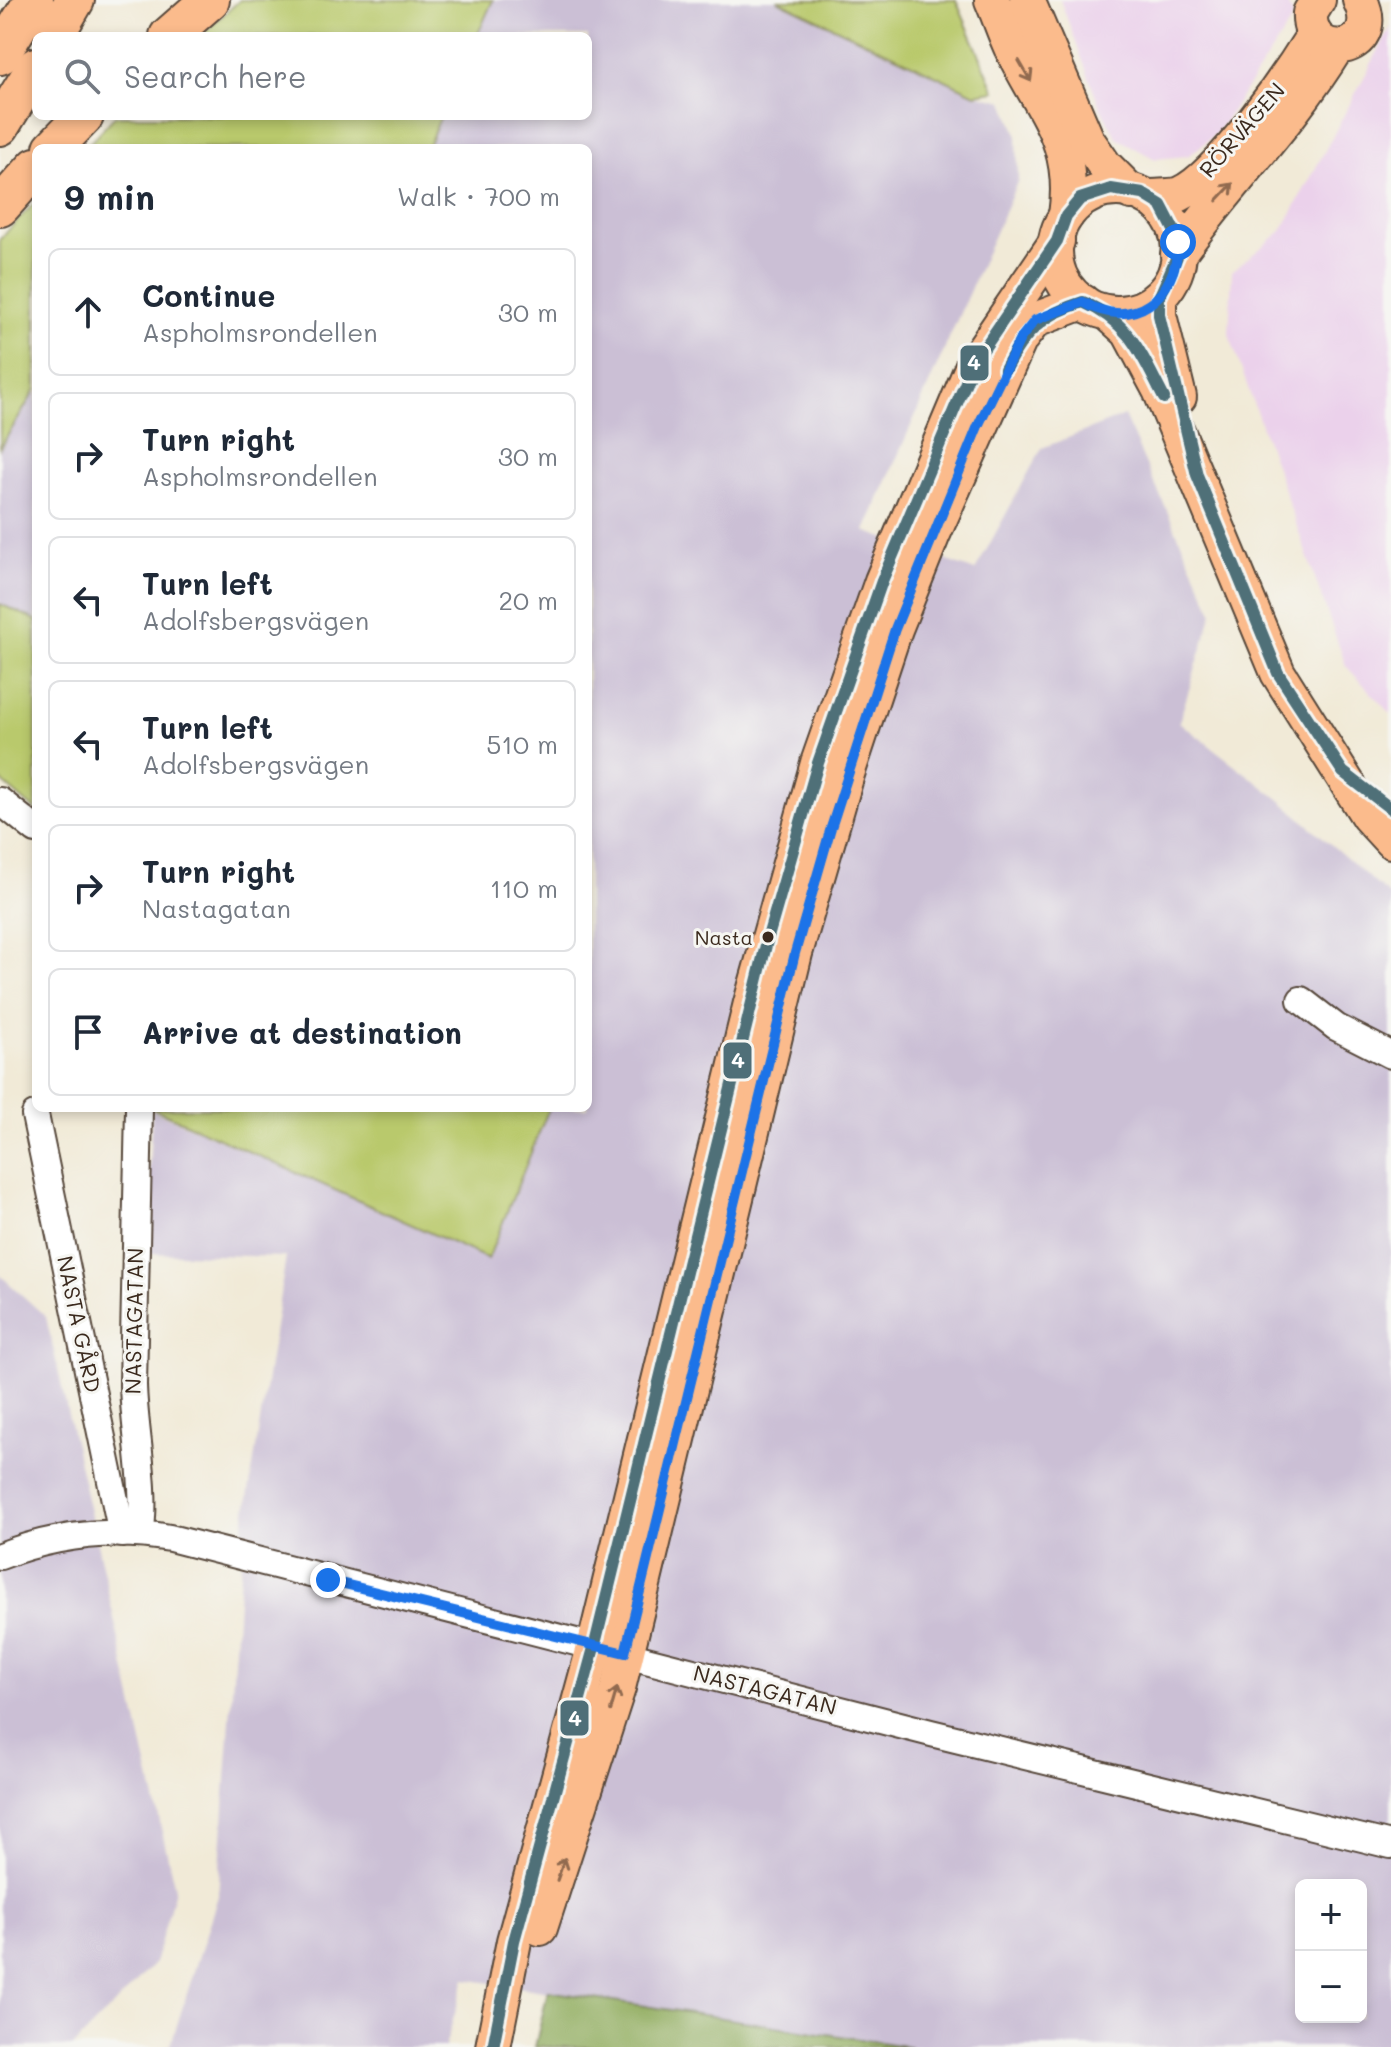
<!DOCTYPE html>
<meta charset="utf-8">
<style>
body{margin:0;font-family:Mali,sans-serif;background:#f6f6f7;color:#1f2937}
.controls{position:absolute;right:24px;bottom:24px;display:grid;overflow:hidden;border-radius:12px;box-shadow:0 4px 12px #0003}
.controls button{width:72px;height:72px;display:grid;place-items:center;padding:0;border:0;border-bottom:2px solid #e0e1e3;background:#fff;color:#1f2937;font:40px sans-serif}
.stop{position:absolute;width:24px;height:24px;margin:-18px;border:6px solid #1a73e8;border-radius:50%;background:#fff}
.stop.end{background:#1a73e8;border-color:#fff;box-shadow:0 2px 8px #0008}
.list{margin:0;padding:0;list-style:none}
h2{display:flex;justify-content:space-between;align-items:center;height:104px;margin:0;padding:0 32px;font-size:34px}
h2 small{font-size:26px;font-weight:400;color:#747a83}
.list li{display:grid;grid-template-columns:52px 1fr auto;gap:24px;align-items:center;box-sizing:border-box;height:128px;margin:0 16px 16px;padding:0 16px;border:2px solid #e0e1e3;border-radius:12px}
.list b{display:block;font-size:30px;white-space:nowrap}
.list p{margin:0;font-size:26px;white-space:nowrap;color:#747a83}
.list em{font-size:26px;font-style:normal;color:#747a83}
.icon{flex:none;width:44px;height:44px;fill:none;stroke:currentColor;stroke-width:2;stroke-linecap:round;stroke-linejoin:round}
.map{position:relative;flex:none;width:1391px;height:2047px;overflow:hidden}
.search{position:absolute;background:#fff;box-shadow:0 4px 12px #0003;left:32px;top:32px;width:560px;height:88px;display:flex;align-items:center;gap:20px;box-sizing:border-box;padding:0 28px;border-radius:12px;color:#747a83;font-size:30px}
.panel{position:absolute;background:#fff;box-shadow:0 4px 12px #0003;left:32px;top:144px;width:560px;height:968px;border-radius:12px}
.map>svg:first-child{display:block}
.built{fill:#ebd1eb}
.industrial{fill:#cbbfd5;fill-rule:evenodd}
.green{fill:#b9c96c;stroke:#7a7a45;stroke-width:2}
.forest{fill:#92ad60;stroke:#666c3f;stroke-width:2}
.lines{fill:none;stroke-linecap:round;stroke-linejoin:round}
.minor-casing{stroke:#56473a;stroke-width:30}
.major-casing{stroke:#56473a;stroke-width:38}
.highway-casing{stroke:#56473a;stroke-width:42}
.minor{stroke:#fff;stroke-width:26}
.major{stroke:#fbbb8c;stroke-width:34}
.highway{stroke:#fbbb8c;stroke-width:38}
.bus-1-casing{stroke:#f6f6f2;stroke-width:18}
.bus-1{stroke:#4f6f78;stroke-width:12}
.oneway{stroke:#916b50}
.route{stroke:#1a73e8;stroke-width:10}
.bus-dot{fill:#3b2a1e;stroke:#f6f6f2;stroke-width:3}
.labels{text-anchor:middle;stroke-width:6;stroke-linejoin:round;paint-order:stroke}
.bus-label{font-size:20px;fill:#3b2a1e;stroke:#f6f6f2;text-anchor:end}
.street-label{font-size:22px;fill:#3b2a1e;stroke:#f6f6f2}
.line-badge{stroke:#f6f6f2;stroke-width:3}
.badge-label{font-size:22px;text-anchor:middle;font-weight:bold;fill:#fff}
</style>
<div class="map">
<svg width="1391" height="2047" viewBox="0 0 1391 2047">
<rect width="100%" height="100%" fill="#f6f6f2"/>
<filter id="ink" filterUnits="userSpaceOnUse"><feTurbulence type="fractalNoise" baseFrequency=".0125" numOctaves="2"/><feDisplacementMap in="SourceGraphic" scale="16" xChannelSelector="R" yChannelSelector="G"/><feConvolveMatrix kernelMatrix="1 2 1 2 8 2 1 2 1" color-interpolation-filters="sRGB"/></filter>
<filter id="wash" filterUnits="userSpaceOnUse"><feTurbulence type="fractalNoise" baseFrequency=".006" numOctaves="4" result="noise"/><feDisplacementMap in="SourceGraphic" scale="32" xChannelSelector="R" yChannelSelector="G"/><feGaussianBlur stdDeviation="1.8" result="paint"/><feColorMatrix in="noise" values="0 0 0 0 0 0 0 0 0 0 0 0 0 0 0 0 0 1.4 0 .05"/><feComposite in="paint" operator="in"/></filter>
<g filter="url(#wash)">
<rect width="100%" height="100%" fill="#f1ead7"/>
<g class="built">
<polygon points="1060,0 1285,0 1294,17 1217,133 1188,156 1155,159 1117,138 1100,107"/>
<polygon points="1391,27 1391,714 1346,666 1229,334 1232,271 1282,231"/>
</g>
<g class="industrial">
<path d="M 493,0 L 777,0 L 975,94 L 1004,101 L 1017,134 L 1018,180 L 865,531 L 975,571 L 1042,448 L 1124,416 L 1213,612 L 1179,722 L 1279,799 L 1391,897 L 1391,2047 L 911,2047 L 465,1979 L 445,2047 L 170,2047 L 218,1896 L 243,1530 L 286,1257 L 145,1253 L 152,1110 L 488,1258 L 549,1108 L 588,1108 L 588,148 L 427,148 L 441,116 L 588,116 L 588,36 L 477,36 ZM 1301,1885 L 1361,1885 L 1361,2017 L 1301,2017 Z"/>
<polygon points="36,389 36,620 0,604 0,448"/>
<polygon points="0,1275 46,1317 175,1889 155,1963 73,2047 0,2047"/>
</g>
<g class="green">
<polygon points="240,0 493,0 477,36 200,36"/>
<polygon points="777,0 956,0 995,91 975,94"/>
<polygon points="115,116 441,116 427,148 85,148"/>
<polygon points="36,201 36,389 0,448 0,239"/>
<polygon points="0,604 36,620 36,811 0,780"/>
<polygon points="152,1108 549,1108 488,1259"/>
</g>
<polygon class="forest" points="548,1991 911,2047 535,2047"/>
</g>
<g filter="url(#ink)">
<g class="lines">
<g class="minor-casing">
<g id="minor">
<polyline points="0,801 36,830"/>
<polyline points="1301,1000 1336,1027 1391,1055"/>
<path d="M 139,1108 L 133,1385 C 134,1429 148,1494 140,1533"/>
<polyline points="35,1115 122,1534"/>
<path d="M 0,1556 C 55,1535 111,1528 170,1538 L 931,1733 L 1391,1845"/>
</g>
</g>
<g class="major-casing">
<g id="major">
<path d="M 992,0 C 999,16 1004,32 1011,47 C 1041,110 1077,140 1066,216"/>
<polyline points="1027,0 1087,140 1105,166 1131,192"/>
<path d="M 1318,0 L 1310,13 C 1307,65 1386,53 1360,0"/>
<circle cx="1117" cy="251" r="62"/>
<path d="M 1150,197 C 1159,196 1172,197 1180,194 C 1220,176 1290,74 1314,35"/>
<path d="M 1178,254 C 1229,183 1290,123 1336,48"/>
<polyline points="1159,298 1159,315 1179,397"/>
<polyline points="1108,313 1129,332 1160,390 1278,673 1368,816 1391,841"/>
<polyline points="540,1928 618,1688 795,953 847,774 895,629 933,534 1020,339 1035,320 1083,302"/>
<polyline points="493,2047 514,1941 595,1644 751,1003 818,763 882,581 974,363 1057,241"/>
</g>
</g>
<g class="highway-casing">
<g id="highway">
<polyline points="54,36 75,0"/>
<polyline points="169,36 210,0"/>
<polyline points="0,55 34,0"/>
<polyline points="0,126 36,67"/>
<polyline points="53,148 84,116"/>
<polyline points="0,207 36,167"/>
</g>
</g>
<use href="#minor" class="minor"/>
<use href="#major" class="major"/>
<use href="#highway" class="highway"/>
<g class="bus-1-casing">
<g id="bus-1">
<path d="M 1005,369 C 1024,332 1043,314 1083,302 C 1131,323 1141,354 1164,398"/>
<polyline points="493,2047 514,1941 595,1644 768,937 818,763 882,581 974,363 1057,241 1066,216 1080,199 1111,189 1143,194 1161,205 1175,232 1178,254 1159,298 1159,315 1197,475 1278,673 1343,772 1391,809"/>
</g>
</g>
<use href="#bus-1" class="bus-1"/>
</g>
<defs><path id="oneway-shaft" d="M-6 0H5M1.5-3L5.5 0L1.5 3" fill="none" stroke-width="1.6" stroke-linecap="round" stroke-linejoin="round" transform="scale(2)"/></defs>
<g class="oneway">
<use href="#oneway-shaft" transform="translate(1025 71) rotate(60)"/>
<use href="#oneway-shaft" transform="translate(1225 192) rotate(-47)"/>
<use href="#oneway-shaft" transform="translate(614 1699) rotate(-74)"/>
<use href="#oneway-shaft" transform="translate(561 1869) rotate(-71)"/>
</g>
</g>
<g class="lines" filter="url(#ink)">
<path class="route" d="M 328,1580 L 625,1653 L 795,953 L 830,831 L 895,629 L 978,426 L 1020,339 L 1035,320 L 1083,302 C 1134,332 1177,298 1178,242"/>
</g>
<circle class="bus-dot" cx="768" cy="937" r="7"/>
<g class="labels">
<g class="bus-label">
<text x="753" y="945">Nasta</text>
</g>
<g class="street-label">
<text transform="translate(1242 130) rotate(-49)" y="8">RÖRVÄGEN</text>
<text transform="translate(134 1321) rotate(-89)" y="8">NASTAGATAN</text>
<text transform="translate(79 1324) rotate(78)" y="8">NASTA GÅRD</text>
<text transform="translate(765 1690) rotate(14)" y="8">NASTAGATAN</text>
</g>
</g>
<g class="line-badge">
<rect x="959" y="344" width="31" height="38" rx="8" fill="#4f6f78"/>
<rect x="722" y="1041" width="31" height="39" rx="8" fill="#4f6f78"/>
<rect x="559" y="1699" width="31" height="38" rx="8" fill="#4f6f78"/>
</g>
<g class="badge-label">
<text x="974" y="370">4</text>
<text x="738" y="1068">4</text>
<text x="575" y="1726">4</text>
</g>
</svg>
<div class="controls">
<button>+</button>
<button>−</button>
</div>
<div class="stop" style="left:1178px;top:242px"></div>
<div class="stop end" style="left:328px;top:1580px"></div>
<div class="search"><svg class="icon" aria-label="search" viewBox="0 0 24 24"><circle cx="10" cy="10" r="6"/><path d="M15 15l6 6"/></svg>Search here</div>
<section class="panel">
<h2>9 min<small>Walk · 700 m</small></h2>
<ul class="list">
<li><svg class="icon" aria-label="ahead" viewBox="0 0 24 24"><path d="M12 20V5M6 11l6-6 6 6"/></svg><div><b>Continue</b><p>Aspholmsrondellen</p></div><em>30 m</em></li>
<li><svg class="icon" aria-label="right" viewBox="0 0 24 24"><path d="M7 20v-9h11M14 6l5 5-5 5"/></svg><div><b>Turn right</b><p>Aspholmsrondellen</p></div><em>30 m</em></li>
<li><svg class="icon" aria-label="left" viewBox="0 0 24 24"><path d="M17 20v-9H6M10 6l-5 5 5 5"/></svg><div><b>Turn left</b><p>Adolfsbergsvägen</p></div><em>20 m</em></li>
<li><svg class="icon" aria-label="left" viewBox="0 0 24 24"><path d="M17 20v-9H6M10 6l-5 5 5 5"/></svg><div><b>Turn left</b><p>Adolfsbergsvägen</p></div><em>510 m</em></li>
<li><svg class="icon" aria-label="right" viewBox="0 0 24 24"><path d="M7 20v-9h11M14 6l5 5-5 5"/></svg><div><b>Turn right</b><p>Nastagatan</p></div><em>110 m</em></li>
<li><svg class="icon" aria-label="arrive" viewBox="0 0 24 24"><path d="M6 21V4h12l-3 4 3 4H6"/></svg><div><b>Arrive at destination</b></div></li>
</ul>
</section>
</div>
